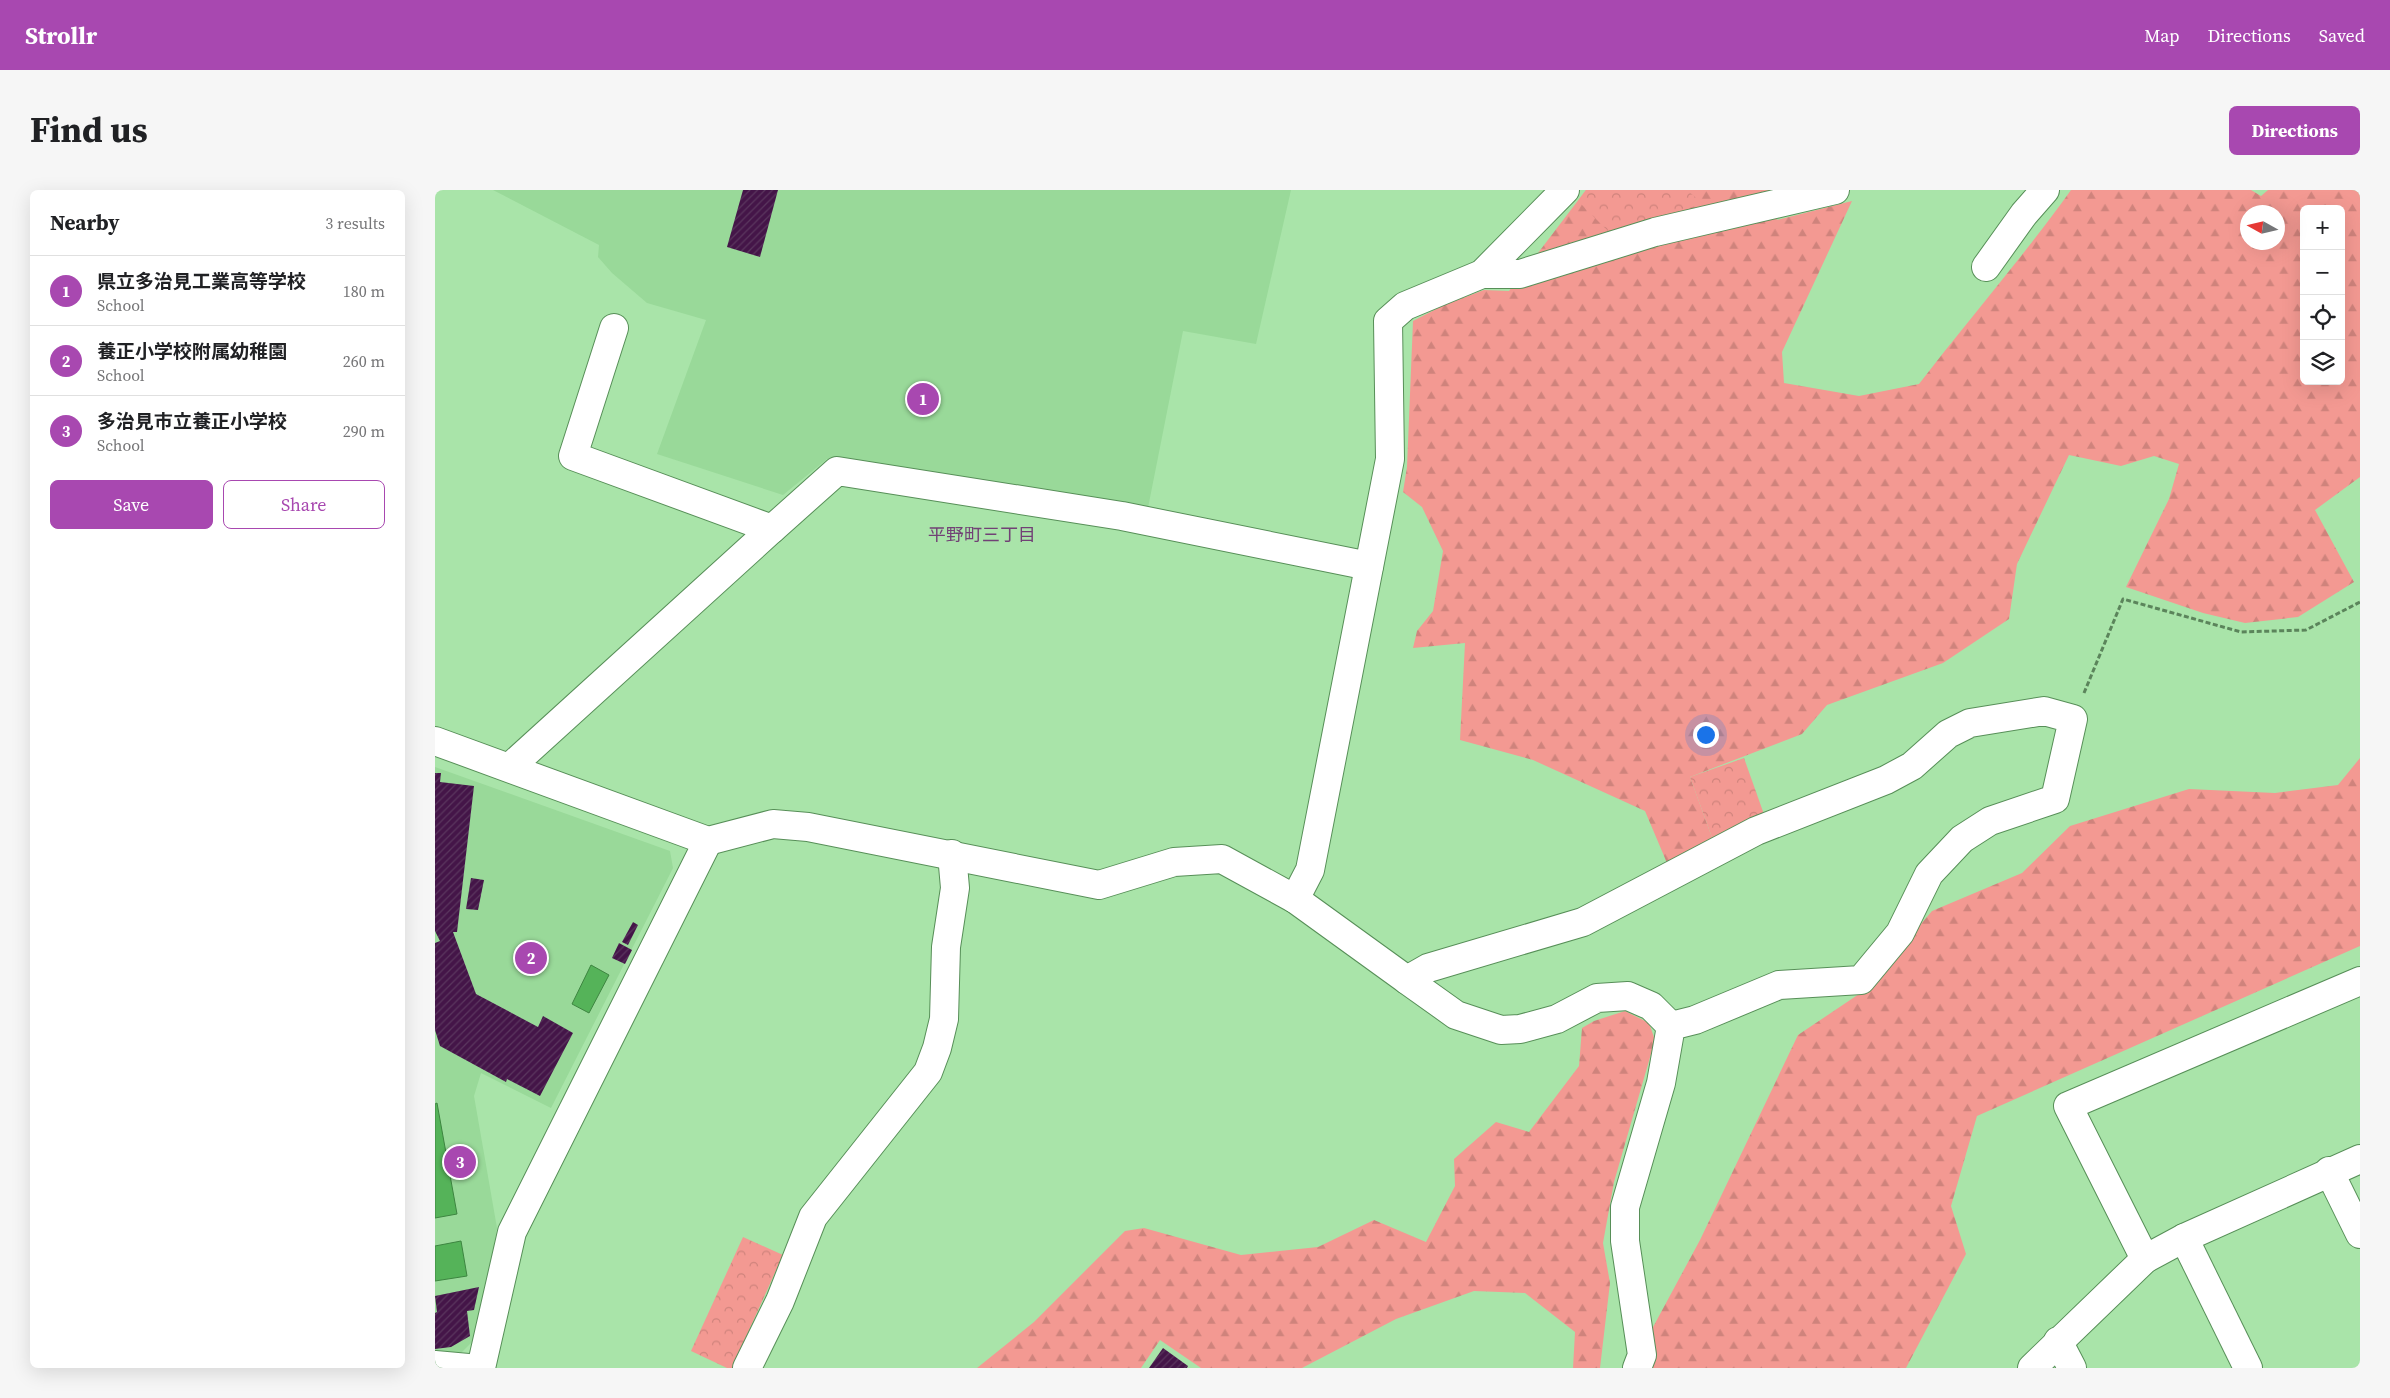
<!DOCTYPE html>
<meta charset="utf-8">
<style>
body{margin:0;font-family:"Source Serif 4","Noto Sans JP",serif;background:#f6f6f6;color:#202124}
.controls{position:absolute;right:15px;top:15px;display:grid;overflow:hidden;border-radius:8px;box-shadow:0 5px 20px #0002}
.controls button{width:45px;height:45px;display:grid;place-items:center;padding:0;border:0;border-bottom:1px solid #e0e0e0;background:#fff;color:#202124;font:25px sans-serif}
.compass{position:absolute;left:1805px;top:15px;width:45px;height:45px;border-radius:50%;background:#fff;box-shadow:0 5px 20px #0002;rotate:278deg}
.you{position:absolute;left:1270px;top:544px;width:18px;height:18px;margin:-12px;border:4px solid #fff;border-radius:50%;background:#1a73e8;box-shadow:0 0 0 8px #1a73e833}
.badge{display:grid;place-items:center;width:32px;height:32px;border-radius:50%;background:#a848b0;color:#fff;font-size:16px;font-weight:700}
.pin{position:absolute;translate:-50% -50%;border:2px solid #fff;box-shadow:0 1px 5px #0006}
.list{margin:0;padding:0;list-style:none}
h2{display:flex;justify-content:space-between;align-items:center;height:65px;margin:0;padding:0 20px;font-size:21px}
h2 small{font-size:16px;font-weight:400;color:#757577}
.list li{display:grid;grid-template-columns:32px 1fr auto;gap:15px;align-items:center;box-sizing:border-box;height:70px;padding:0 20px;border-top:1px solid #e0e0e0}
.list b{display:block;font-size:19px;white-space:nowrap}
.list p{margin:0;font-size:16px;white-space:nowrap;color:#757577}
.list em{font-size:16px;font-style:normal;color:#757577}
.actions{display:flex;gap:10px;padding:15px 20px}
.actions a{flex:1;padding:11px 0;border:1px solid #a848b0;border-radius:8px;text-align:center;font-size:18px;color:#a848b0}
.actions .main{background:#a848b0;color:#fff}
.icon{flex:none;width:28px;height:28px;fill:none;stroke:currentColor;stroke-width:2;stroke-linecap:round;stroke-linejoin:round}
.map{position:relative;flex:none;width:1925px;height:1178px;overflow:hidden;border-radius:8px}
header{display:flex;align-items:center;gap:30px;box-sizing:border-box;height:70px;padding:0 25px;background:#a848b0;color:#fff}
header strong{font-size:24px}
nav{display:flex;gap:28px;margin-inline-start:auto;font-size:18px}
.intro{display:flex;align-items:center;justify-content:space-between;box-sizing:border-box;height:120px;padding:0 30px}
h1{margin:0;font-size:35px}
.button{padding:12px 22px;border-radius:8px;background:#a848b0;color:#fff;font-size:18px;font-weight:700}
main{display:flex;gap:30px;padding:0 30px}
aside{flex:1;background:#fff;border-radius:8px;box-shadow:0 5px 20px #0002}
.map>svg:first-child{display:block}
.built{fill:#99d999}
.forest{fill:url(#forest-firs);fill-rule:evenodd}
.park{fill:url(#park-crowns)}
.water{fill:#55b359;stroke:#3d8540}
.building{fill:url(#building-hatch)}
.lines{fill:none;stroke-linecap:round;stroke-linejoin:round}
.minor-casing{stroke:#578f58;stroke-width:30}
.path{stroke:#5b845b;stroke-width:3;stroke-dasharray:5 2.5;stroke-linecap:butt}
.minor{stroke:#fff;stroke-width:28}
.labels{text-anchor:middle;stroke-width:5;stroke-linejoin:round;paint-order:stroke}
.neighbourhood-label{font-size:18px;fill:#714175;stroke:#a9e4a9}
</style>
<header>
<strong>Strollr</strong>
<nav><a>Map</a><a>Directions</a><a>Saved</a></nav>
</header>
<div class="intro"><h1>Find us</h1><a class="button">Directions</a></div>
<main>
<aside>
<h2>Nearby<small>3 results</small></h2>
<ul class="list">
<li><span class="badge">1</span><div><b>県立多治見工業高等学校</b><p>School</p></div><em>180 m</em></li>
<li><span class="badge">2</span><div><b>養正小学校附属幼稚園</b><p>School</p></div><em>260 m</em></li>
<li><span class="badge">3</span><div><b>多治見市立養正小学校</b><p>School</p></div><em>290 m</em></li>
</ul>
<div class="actions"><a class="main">Save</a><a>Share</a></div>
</aside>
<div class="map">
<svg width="1925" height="1178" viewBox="0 0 1925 1178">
<defs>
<pattern id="forest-firs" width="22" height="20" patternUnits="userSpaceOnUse" patternTransform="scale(1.25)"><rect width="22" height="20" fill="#f39992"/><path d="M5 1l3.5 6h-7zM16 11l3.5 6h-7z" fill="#cf837c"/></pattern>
<pattern id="park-crowns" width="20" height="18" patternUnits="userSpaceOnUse" patternTransform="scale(1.25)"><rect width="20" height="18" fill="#f39992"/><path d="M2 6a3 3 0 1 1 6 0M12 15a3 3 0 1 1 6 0" fill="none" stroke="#cf837c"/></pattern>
<pattern id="building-hatch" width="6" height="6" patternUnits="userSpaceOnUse" patternTransform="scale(1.25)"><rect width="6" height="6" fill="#441548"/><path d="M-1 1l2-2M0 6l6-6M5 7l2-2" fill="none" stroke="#5a365e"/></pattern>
</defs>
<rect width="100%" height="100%" fill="#a9e4a9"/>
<g class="built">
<polygon points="58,0 856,0 821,154 748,141 712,323 392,269 348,305 222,264 271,130 212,113 177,83 163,67 164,55"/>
<polygon points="0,577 235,661 238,678 116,918 46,883 39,906 62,1038 44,1145 24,1165 0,1162"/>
</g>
<g class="forest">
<path d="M 1151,0 L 1338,0 L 1342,30 L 1417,11 L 1347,162 L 1349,193 L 1424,206 L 1484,194 C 1534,129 1588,67 1636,0 L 1816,0 L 1826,6 L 1833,0 L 1925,0 L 1925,287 L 1880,320 L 1919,392 L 1863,427 L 1810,433 L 1768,423 L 1691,397 L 1734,309 L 1744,274 L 1719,266 L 1686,276 L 1634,265 L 1582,374 L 1574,429 L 1508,473 L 1392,515 L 1367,544 L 1255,587 L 1279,653 L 1232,673 L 1210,621 L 1098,570 L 1025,550 L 1030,453 L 978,458 L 982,441 L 998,421 L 1008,361 L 987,317 L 968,302 L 972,277 L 978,131 L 1009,115 L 1049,100 L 1074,101 ZM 1869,19 L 1906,19 L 1906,191 L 1869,191 ZM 1812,22 L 1842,22 L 1842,52 L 1812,52 Z"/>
<polygon points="1925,568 1925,756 1542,926 1516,1016 1531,1064 1471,1178 1207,1178 1217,1139 1265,1050 1363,845 1430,800 1497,721 1587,683 1635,636 1754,599 1840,603 1903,595"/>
<polygon points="1190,821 1214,833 1220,850 1179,992 1168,1053 1175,1093 1165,1178 1138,1178 1140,1142 1090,1103 1039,1101 961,1129 867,1178 766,1178 725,1150 706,1178 542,1178 599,1132 690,1041 709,1038 806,1065 883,1057 939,1030 991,1052 1020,996 1019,969 1061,932 1094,942 1144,876 1147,838 1159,831"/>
</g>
<g class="park">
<polygon points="1151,0 1252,0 1268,14 1173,41 1143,11"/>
<polygon points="1309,568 1331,630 1279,653 1255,587"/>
<polygon points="308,1047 348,1065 297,1178 292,1178 256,1161"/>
</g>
<g class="water">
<polygon points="156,775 174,785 154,823 137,814"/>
<polygon points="2,913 22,1024 0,1028 0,914"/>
<polygon points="26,1051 32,1086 0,1091 0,1056"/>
</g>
<g class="building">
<polygon points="308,0 343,0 325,67 292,57"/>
<polygon points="0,583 6,583 5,592 39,596 22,742 18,742 41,804 103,837 108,826 138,843 105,906 72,889 71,892 5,856 0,840 0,753 5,751 0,741"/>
<polygon points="36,688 49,690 43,720 31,719"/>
<polygon points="198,732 203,735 193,755 187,752"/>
<polygon points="184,753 197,760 190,774 177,768"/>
<polygon points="44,1097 39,1120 32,1121 35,1146 16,1157 0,1159 0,1123 2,1122 0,1106"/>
<polygon points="728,1158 753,1176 752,1178 714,1178"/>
</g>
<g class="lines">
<g class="minor-casing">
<g id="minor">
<polyline points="1551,77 1589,24 1610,0"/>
<polyline points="1047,84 1085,84 1220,42 1400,0"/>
<polyline points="337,339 402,281 687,326 934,376"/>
<polyline points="0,551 273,651 338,634 373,637 664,695 739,672 787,669 860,709 972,790 993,778 1148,732 1321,641 1451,590 1477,576 1513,544 1535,533 1609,521 1638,529 1620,609 1555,631 1527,649 1494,684 1465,743 1426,790 1344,795 1260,830 1236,836 1226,893 1190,1017 1190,1051 1207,1165 1202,1178"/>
<polyline points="75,577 337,339 138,266 179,138"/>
<polyline points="860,709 875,680 955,269 953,131 970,116 1047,84 1130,0"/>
<polyline points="972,790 1021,825 1066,840 1085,839 1122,829 1162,808 1193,806 1216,816 1236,836"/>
<polyline points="1894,981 1925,1044"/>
<polyline points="1749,1048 1813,1178"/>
<polyline points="1710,1069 1633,916 1925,791"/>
<polyline points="1623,1151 1637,1178"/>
<polyline points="0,1175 33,1178"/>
<polyline points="46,1178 77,1042 273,651"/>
<polyline points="312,1178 345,1111 378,1027 493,882 502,858 509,829 511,757 520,698 517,664"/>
<polyline points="1597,1178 1710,1069 1749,1048 1925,969"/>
</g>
</g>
<polyline class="path" points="1649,503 1688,409 1806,442 1871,440 1925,412"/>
<use href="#minor" class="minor"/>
</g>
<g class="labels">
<g class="neighbourhood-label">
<text x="547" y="351">平野町三丁目</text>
</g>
</g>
</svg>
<div class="controls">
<button>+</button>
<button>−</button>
<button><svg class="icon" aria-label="locate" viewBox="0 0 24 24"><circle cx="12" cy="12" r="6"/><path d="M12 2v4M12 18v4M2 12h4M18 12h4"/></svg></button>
<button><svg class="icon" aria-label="layers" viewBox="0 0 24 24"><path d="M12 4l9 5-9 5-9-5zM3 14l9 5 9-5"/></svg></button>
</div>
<svg class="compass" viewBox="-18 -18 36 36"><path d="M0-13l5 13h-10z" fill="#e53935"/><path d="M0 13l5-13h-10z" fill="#757577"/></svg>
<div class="you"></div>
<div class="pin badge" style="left:488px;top:209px">1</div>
<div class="pin badge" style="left:96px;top:768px">2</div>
<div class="pin badge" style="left:25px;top:972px">3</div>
</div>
</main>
